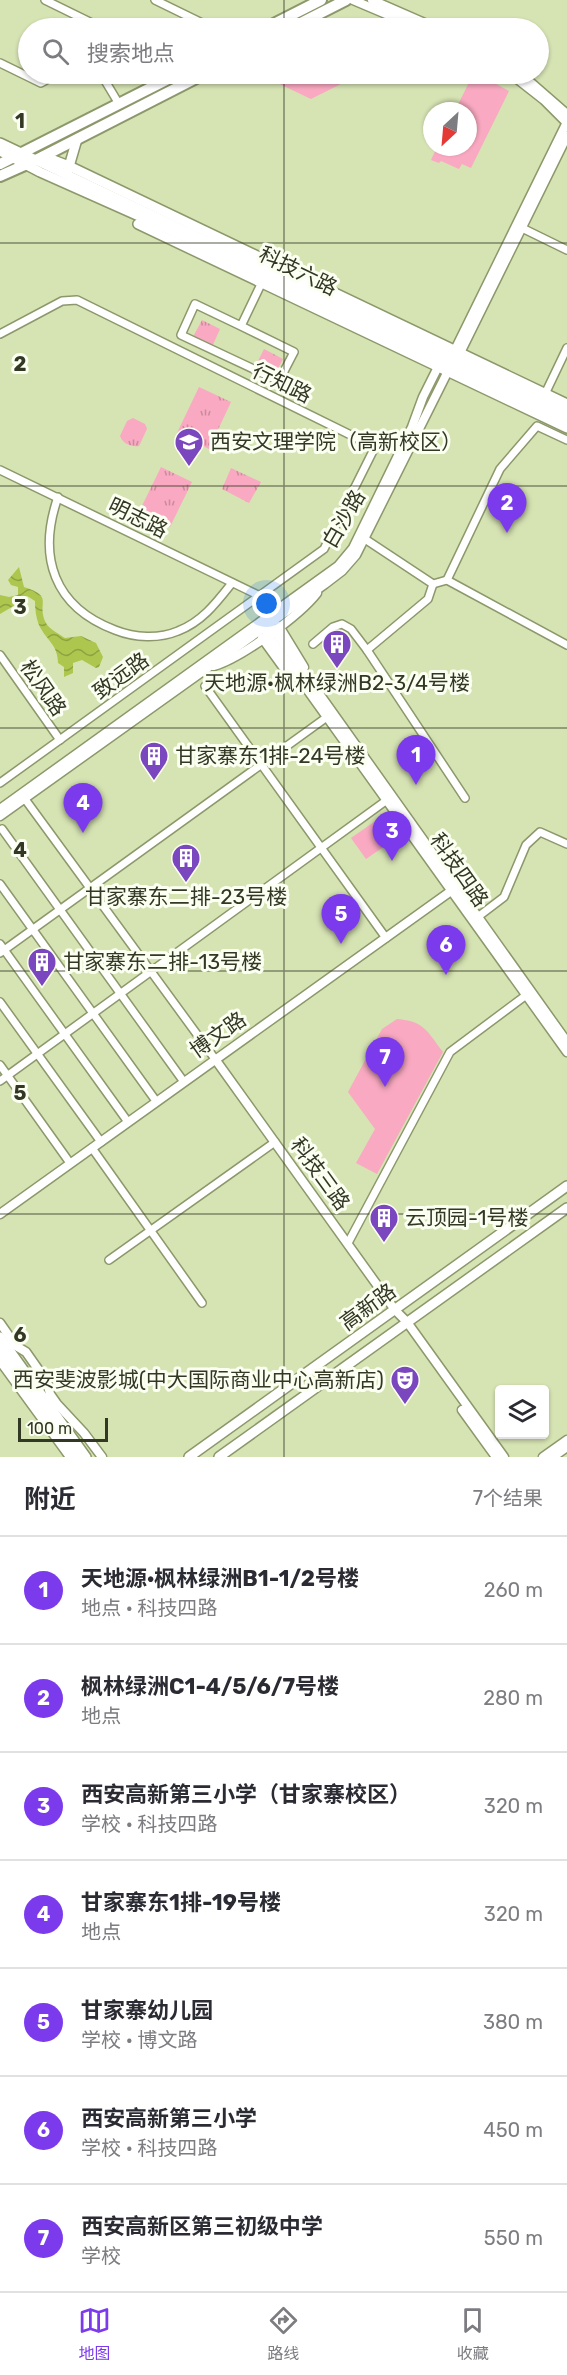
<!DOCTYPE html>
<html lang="zh">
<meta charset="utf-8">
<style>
body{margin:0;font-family:Rubik,"Noto Sans SC",sans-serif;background:#f7f7f7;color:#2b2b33}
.controls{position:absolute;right:18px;bottom:18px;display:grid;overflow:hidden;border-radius:6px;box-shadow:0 2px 4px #0004}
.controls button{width:54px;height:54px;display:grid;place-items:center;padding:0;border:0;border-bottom:2px solid #e1e1e2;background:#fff;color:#2b2b33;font:30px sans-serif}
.compass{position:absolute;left:423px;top:102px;width:54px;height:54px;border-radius:50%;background:#fff;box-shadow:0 2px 4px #0004;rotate:206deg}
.scale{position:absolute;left:18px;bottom:15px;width:90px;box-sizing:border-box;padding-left:6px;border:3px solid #333825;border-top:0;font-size:16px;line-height:21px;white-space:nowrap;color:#333825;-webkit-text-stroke:4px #fbfff1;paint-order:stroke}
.you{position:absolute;left:267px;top:604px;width:21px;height:21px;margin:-15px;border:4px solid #fff;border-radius:50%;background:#1a73e8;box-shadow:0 0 0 9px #1a73e833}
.badge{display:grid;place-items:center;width:39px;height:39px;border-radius:50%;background:#7c3aed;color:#fff;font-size:20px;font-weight:700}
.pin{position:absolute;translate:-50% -50px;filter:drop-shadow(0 2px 3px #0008)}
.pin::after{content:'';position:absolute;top:32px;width:21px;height:18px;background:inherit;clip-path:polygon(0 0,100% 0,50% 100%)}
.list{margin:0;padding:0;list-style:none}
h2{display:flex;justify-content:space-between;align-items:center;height:78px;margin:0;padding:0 24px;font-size:26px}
h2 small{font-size:20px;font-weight:400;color:#7c7c81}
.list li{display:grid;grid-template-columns:39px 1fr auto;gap:18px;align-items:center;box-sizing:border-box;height:108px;padding:0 24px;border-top:2px solid #e1e1e2}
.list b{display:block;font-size:22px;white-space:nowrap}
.list p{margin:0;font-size:20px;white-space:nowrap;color:#7c7c81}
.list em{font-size:20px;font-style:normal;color:#7c7c81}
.icon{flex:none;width:33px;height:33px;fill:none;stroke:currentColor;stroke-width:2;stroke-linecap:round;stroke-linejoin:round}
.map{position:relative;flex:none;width:567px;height:1457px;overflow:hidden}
.search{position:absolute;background:#fff;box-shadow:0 2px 4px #0004;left:18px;right:18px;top:18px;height:66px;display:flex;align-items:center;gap:15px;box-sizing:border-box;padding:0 21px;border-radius:33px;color:#7c7c81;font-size:22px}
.sheet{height:834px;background:#fff}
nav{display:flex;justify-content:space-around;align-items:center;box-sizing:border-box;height:84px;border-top:2px solid #e1e1e2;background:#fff;font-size:16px;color:#7c7c81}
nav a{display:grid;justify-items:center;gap:3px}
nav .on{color:#7c3aed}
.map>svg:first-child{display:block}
.grass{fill:url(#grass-tufts)}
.garden{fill:#f9a9c1}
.water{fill:url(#water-waves)}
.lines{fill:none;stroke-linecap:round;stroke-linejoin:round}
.minor-casing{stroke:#8c986b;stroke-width:10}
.tertiary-casing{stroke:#8c986b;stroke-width:11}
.secondary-casing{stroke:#8c986b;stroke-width:12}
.primary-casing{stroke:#8c986b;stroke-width:14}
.minor{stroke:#fff;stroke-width:7}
.tertiary{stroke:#fff;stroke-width:8}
.secondary{stroke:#fff;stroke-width:9}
.primary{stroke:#fff;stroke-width:10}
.grid{fill:none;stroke:#333825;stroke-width:1.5;stroke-opacity:0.55}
.labels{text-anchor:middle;stroke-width:6;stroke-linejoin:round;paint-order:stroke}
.street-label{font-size:21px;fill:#333825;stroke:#fbfff1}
.poi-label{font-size:21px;fill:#333825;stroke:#fbfff1;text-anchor:start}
.grid-label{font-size:20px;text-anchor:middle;font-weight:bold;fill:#333825;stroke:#fbfff1;stroke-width:6;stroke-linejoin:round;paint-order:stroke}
</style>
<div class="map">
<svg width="567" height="1457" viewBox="0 0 567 1457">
<defs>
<pattern id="grass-tufts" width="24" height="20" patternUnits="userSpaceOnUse" patternTransform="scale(1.5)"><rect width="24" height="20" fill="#f9a9c1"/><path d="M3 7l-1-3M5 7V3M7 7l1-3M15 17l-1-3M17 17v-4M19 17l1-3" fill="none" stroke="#ca8b9d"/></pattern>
<pattern id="water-waves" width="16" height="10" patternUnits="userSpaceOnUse" patternTransform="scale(1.5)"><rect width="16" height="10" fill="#acc64e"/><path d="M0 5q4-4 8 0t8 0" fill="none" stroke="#8da241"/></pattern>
</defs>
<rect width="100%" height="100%" fill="#d6e3b3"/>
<g class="grass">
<polygon points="202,320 220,329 212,347 193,337"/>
<polygon points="264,349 283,359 274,376 255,367"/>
<polygon points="199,387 231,402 209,449 177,433"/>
<path d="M 133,418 L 145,424 L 147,429 L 139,446 C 131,447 123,444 120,436 L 127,421 Z"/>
<polygon points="161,467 192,482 170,527 139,512"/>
<polygon points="231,468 261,482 249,503 222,489"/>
</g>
<g class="garden">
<polygon points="275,74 361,74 311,99 267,78"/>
<polygon points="473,74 478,74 509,91 471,168 462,164 459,169 441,161 439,163 431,160 437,147 468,147 468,111 455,111"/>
<polygon points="384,815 399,836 366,859 351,838"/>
<path d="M 397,1019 C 424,1021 427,1031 443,1052 L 377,1174 L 356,1163 L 375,1129 L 348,1092 L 382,1029 Z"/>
</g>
<path class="water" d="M 19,567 L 24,587 C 55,597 36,602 46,623 C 49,629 59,634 65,638 L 81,636 L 96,643 L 103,657 L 99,667 L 96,668 L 82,660 L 73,663 L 73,673 L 64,677 L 64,667 L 58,663 C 58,644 45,639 39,625 C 36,618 35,609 35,601 L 27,596 L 22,601 L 0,614 L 0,595 L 9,597 L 18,595 L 18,587 L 11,585 L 8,580 Z"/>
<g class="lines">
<g class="minor-casing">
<g id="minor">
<polyline points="45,0 102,28"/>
<polyline points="155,0 202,23 205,28"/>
<polyline points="0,63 41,83 57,74"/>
<polyline points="101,74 119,104"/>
<polyline points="522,228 567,250"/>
<polyline points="241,326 294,352 279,381 181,335 195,304 241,326 263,280"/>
<polyline points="0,334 62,301 77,300 375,447 324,549 0,783"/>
<polyline points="545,394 567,348"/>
<polyline points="0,470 260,596"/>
<path d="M 58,497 C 37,557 54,607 115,630 C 135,638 159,639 178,631 C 202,622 217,602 232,583"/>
<polyline points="365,539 433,584 447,580 567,645"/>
<polyline points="447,580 500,469 537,426 567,440"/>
<polyline points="313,644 333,627 342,624 351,629 367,650 465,798"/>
<polyline points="367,650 428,599 433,584"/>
<polyline points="0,655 60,740"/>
<polyline points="205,686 386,938"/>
<polyline points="22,795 215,1059"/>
<polyline points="2,829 184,1082"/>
<polyline points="0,884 156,1101"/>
<polyline points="479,916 504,897 526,845 540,832 567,844"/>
<polyline points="0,944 128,1122"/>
<polyline points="0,953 327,717"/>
<polyline points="0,1002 101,1142"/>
<polyline points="0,1065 70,1163"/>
<polyline points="0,1081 387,800"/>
<polyline points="92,1148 202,1303"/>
<polyline points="348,1243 450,1052 529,993"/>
<polyline points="109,1260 275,1142"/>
</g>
</g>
<g class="tertiary-casing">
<g id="tertiary">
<polyline points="353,0 419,28"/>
<polyline points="372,0 436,28"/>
<polyline points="511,74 544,100 567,123"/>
<polyline points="521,74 567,114"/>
<polyline points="452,356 567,122"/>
<polyline points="266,619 567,1042"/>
<polyline points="261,625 567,1052"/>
<polyline points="279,626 304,667"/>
<polyline points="262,638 283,667 293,673"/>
<path d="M 214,666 C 241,658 299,616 317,593"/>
<polyline points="0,809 338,566 353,548 412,427 423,397 441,361"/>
<polyline points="0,816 325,584 342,571 356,555 451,365 457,359 567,136"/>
<polyline points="215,1059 395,1310 407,1322 504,1457"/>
<polyline points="0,1214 458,886"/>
<polyline points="0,1323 16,1346 26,1352 47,1382 50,1394 57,1404 84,1433 102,1457"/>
<polyline points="0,1361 70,1457"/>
<polyline points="462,1410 496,1457"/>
<polyline points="543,1457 567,1440"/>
<polyline points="553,1457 567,1447"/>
</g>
</g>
<g class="secondary-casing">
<g id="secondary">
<polyline points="0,143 567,412"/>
<polyline points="0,151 40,172 168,229 567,420"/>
<polyline points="43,156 69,166 567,404"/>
<polyline points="68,170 77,139"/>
<polyline points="138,224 567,428"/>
<polyline points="0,1337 86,1457"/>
<polyline points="0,1349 78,1457"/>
<polyline points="189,1457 567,1186"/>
<polyline points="219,1457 567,1208"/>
</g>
</g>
<g class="primary-casing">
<g id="primary">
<polyline points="266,28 321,0"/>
<polyline points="291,28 346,0"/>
<polyline points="0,164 178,74"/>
<polyline points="0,176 36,160 204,74"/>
</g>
</g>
<use href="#minor" class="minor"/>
<use href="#tertiary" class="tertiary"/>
<use href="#secondary" class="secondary"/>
<use href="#primary" class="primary"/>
</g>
<path class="grid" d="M 284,0 L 284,28M 284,74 L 284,1457M 0,243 L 567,243M 0,486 L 567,486M 0,728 L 567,728M 0,971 L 567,971M 0,1214 L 567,1214"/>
<defs>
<g id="university-pin" transform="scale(1.5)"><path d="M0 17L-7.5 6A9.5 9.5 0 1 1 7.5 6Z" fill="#7b47be" stroke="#fbfff1"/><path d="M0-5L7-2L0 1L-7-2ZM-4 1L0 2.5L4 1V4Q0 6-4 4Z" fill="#fff"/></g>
<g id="building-pin" transform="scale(1.5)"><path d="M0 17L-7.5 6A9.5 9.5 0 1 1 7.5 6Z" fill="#7b47be" stroke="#fbfff1"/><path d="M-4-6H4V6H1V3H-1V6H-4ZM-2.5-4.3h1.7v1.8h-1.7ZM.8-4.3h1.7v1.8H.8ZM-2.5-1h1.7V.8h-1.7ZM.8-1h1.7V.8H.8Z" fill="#fff"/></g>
<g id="theatre-pin" transform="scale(1.5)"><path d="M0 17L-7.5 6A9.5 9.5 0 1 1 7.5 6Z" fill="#7b47be" stroke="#fbfff1"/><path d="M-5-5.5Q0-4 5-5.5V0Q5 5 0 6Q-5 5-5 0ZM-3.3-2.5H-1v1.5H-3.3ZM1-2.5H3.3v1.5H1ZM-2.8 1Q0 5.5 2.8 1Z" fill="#fff"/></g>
</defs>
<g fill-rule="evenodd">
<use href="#university-pin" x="189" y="442"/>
<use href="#building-pin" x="337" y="644"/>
<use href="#building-pin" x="154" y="756"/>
<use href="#building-pin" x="186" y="858"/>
<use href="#building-pin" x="42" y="962"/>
<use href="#building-pin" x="384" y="1218"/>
<use href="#theatre-pin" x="405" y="1380"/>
</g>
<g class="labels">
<g class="street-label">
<text transform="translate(298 271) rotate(26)" y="7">科技六路</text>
<text transform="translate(282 383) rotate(26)" y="7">行知路</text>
<text transform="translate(138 518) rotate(26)" y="7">明志路</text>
<text transform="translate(344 519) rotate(-60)" y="7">白沙路</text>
<text transform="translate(121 676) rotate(-36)" y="7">致远路</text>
<text transform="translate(43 688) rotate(55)" y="7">松风路</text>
<text transform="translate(459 870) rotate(55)" y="7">科技四路</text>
<text transform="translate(218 1035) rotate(-35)" y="7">博文路</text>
<text transform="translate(320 1174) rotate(54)" y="7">科技三路</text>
<text transform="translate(368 1307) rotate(-36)" y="7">高新路</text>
</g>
<g class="poi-label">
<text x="210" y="449">西安文理学院（高新校区）</text>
<text x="337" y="690" text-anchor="middle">天地源·枫林绿洲B2-3/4号楼</text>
<text x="175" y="763">甘家寨东1排-24号楼</text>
<text x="186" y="904" text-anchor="middle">甘家寨东二排-23号楼</text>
<text x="63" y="969">甘家寨东二排-13号楼</text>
<text x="405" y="1225">云顶园-1号楼</text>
<text x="384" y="1387" text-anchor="end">西安斐波影城(中大国际商业中心高新店)</text>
</g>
</g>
<g class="grid-label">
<text x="20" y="128">1</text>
<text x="20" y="371">2</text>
<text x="20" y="614">3</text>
<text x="20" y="857">4</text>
<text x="20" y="1100">5</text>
<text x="20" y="1342">6</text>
</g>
</svg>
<div class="controls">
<button><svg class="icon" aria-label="layers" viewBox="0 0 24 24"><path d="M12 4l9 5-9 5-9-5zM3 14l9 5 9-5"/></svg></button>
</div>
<svg class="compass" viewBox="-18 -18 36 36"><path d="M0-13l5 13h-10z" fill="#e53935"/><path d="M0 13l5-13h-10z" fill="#7c7c81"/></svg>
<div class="scale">100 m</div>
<div class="you"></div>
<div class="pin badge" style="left:416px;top:785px">1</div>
<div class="pin badge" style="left:507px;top:533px">2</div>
<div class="pin badge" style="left:392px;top:861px">3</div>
<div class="pin badge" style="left:83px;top:833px">4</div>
<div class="pin badge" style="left:341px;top:944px">5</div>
<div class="pin badge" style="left:446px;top:975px">6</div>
<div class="pin badge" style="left:385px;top:1087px">7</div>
<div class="search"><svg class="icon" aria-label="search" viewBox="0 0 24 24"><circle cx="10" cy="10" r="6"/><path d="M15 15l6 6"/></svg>搜索地点</div>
</div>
<section class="sheet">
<h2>附近<small>7个结果</small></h2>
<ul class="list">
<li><span class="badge">1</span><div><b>天地源·枫林绿洲B1-1/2号楼</b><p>地点 · 科技四路</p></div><em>260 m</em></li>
<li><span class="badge">2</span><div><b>枫林绿洲C1-4/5/6/7号楼</b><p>地点</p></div><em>280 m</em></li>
<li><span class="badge">3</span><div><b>西安高新第三小学（甘家寨校区）</b><p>学校 · 科技四路</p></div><em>320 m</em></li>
<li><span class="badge">4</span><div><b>甘家寨东1排-19号楼</b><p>地点</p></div><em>320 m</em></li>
<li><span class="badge">5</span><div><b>甘家寨幼儿园</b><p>学校 · 博文路</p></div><em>380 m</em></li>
<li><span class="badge">6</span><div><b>西安高新第三小学</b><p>学校 · 科技四路</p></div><em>450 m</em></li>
<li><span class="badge">7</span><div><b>西安高新区第三初级中学</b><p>学校</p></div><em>550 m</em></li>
</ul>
</section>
<nav>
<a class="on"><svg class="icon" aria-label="map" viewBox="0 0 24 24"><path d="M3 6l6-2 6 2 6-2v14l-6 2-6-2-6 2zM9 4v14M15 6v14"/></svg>地图</a>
<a><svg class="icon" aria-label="directions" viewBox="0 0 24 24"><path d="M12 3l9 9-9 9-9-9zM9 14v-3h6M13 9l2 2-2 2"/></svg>路线</a>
<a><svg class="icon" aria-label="saved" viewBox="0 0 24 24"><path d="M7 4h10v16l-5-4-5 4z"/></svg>收藏</a>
</nav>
